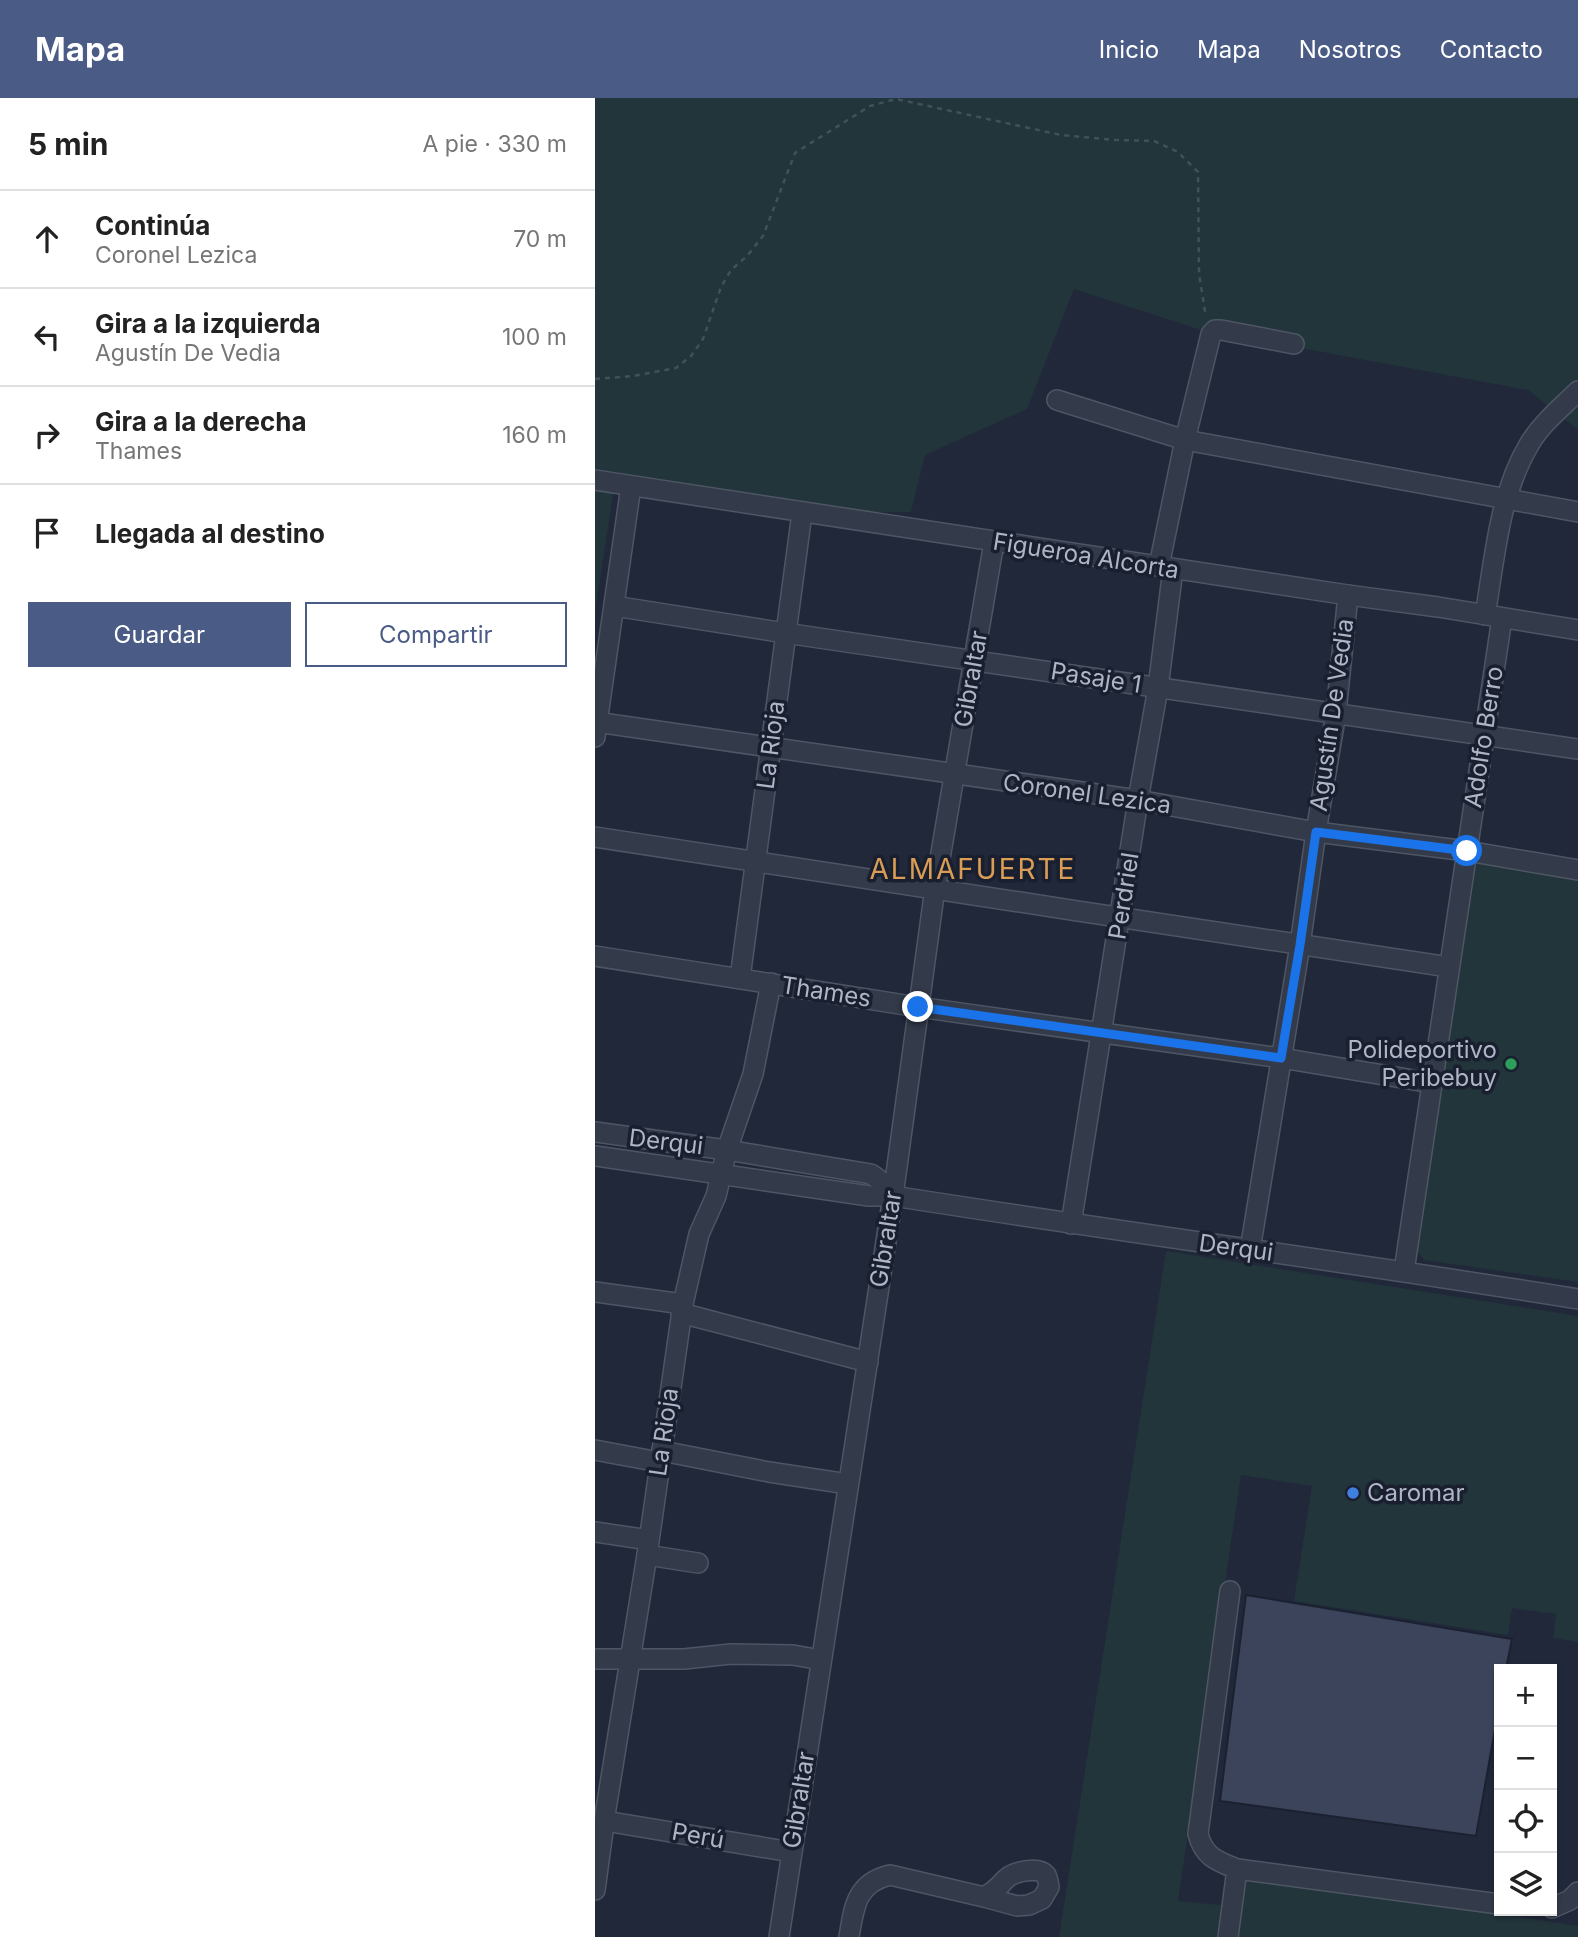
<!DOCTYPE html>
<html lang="es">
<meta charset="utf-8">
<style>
body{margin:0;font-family:Inter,sans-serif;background:#f6f6f6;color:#222}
.controls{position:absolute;right:21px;bottom:21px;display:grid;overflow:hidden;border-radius:0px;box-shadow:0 2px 5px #0004}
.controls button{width:63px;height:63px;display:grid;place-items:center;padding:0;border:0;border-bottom:2px solid #e0e0e0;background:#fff;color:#222;font:35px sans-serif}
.stop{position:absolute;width:21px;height:21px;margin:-16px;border:5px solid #1a73e8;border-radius:50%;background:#fff}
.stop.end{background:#1a73e8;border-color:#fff;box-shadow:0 2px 7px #0008}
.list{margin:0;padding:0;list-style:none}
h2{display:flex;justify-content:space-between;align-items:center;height:91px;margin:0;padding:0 28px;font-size:30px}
h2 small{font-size:23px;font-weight:400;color:#767676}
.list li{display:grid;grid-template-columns:46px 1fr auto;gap:21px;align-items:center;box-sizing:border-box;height:98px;padding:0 28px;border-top:2px solid #e0e0e0}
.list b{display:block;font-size:26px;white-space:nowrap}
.list p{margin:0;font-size:23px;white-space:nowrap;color:#767676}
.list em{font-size:23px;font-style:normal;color:#767676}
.actions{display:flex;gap:14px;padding:21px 28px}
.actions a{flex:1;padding:16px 0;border:2px solid #4a5b85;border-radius:0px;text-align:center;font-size:24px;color:#4a5b85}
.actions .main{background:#4a5b85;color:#fff}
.icon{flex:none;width:38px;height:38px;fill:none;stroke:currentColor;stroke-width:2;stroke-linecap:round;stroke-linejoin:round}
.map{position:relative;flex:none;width:983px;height:1839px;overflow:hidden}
header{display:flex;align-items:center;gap:42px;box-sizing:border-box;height:98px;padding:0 35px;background:#4a5b85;color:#fff}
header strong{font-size:33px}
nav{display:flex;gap:38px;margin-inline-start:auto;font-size:24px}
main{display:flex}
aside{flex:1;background:#fff}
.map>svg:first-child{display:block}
.green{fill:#22353b}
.building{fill:#3b445a;stroke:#1b2130;stroke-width:2}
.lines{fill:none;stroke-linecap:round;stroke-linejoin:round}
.minor-casing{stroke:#4e5564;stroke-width:22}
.path{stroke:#3f5258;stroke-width:2.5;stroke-dasharray:5 5;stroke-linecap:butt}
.minor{stroke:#333a4a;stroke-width:19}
.route{stroke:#1a73e8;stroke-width:9}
.leisure-dot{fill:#2e9e5b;stroke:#191f2e;stroke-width:2.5}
.shop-dot{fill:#3f7fe0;stroke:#191f2e;stroke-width:2.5}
.labels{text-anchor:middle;stroke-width:7;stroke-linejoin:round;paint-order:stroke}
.street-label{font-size:24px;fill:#aeb5c6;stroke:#191f2e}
.poi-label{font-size:24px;fill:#aeb5c6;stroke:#191f2e;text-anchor:end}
.quarter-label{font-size:28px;letter-spacing:2px;fill:#d99d56;stroke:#191f2e}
</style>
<header>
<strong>Mapa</strong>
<nav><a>Inicio</a><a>Mapa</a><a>Nosotros</a><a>Contacto</a></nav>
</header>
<main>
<aside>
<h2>5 min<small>A pie · 330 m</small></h2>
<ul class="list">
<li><svg class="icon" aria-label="ahead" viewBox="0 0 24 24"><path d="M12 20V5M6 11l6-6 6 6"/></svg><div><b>Continúa</b><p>Coronel Lezica</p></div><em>70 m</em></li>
<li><svg class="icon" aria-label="left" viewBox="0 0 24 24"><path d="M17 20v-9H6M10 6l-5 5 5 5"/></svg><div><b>Gira a la izquierda</b><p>Agustín De Vedia</p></div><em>100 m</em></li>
<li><svg class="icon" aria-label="right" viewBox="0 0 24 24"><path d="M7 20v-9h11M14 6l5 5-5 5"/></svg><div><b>Gira a la derecha</b><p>Thames</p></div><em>160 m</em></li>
<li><svg class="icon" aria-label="arrive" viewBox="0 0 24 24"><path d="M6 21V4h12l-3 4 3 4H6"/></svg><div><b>Llegada al destino</b></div></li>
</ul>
<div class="actions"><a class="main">Guardar</a><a>Compartir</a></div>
</aside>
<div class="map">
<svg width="983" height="1839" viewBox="0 0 983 1839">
<rect width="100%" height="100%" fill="#20283a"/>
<g class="green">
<polygon points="0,0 983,0 983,332 933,292 603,231 479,191 432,311 330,357 316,414 207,415 0,382"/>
<polygon points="0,387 19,390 0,514"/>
<polygon points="888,762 983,781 983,1184 829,1162 821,1151 879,768"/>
<polygon points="571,1153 983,1218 983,1544 958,1540 961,1516 917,1510 913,1537 699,1503 717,1388 646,1377 583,1803 626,1807 622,1839 464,1839"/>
<polygon points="667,1779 983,1828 983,1839 639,1839 648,1784 655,1781"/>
</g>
<polygon class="building" points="651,1497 917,1541 911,1571 904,1571 904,1609 881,1738 625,1703"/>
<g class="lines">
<g class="minor-casing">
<g id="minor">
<polyline points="462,302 590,342 616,236 620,232 626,232 699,246"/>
<polyline points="0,382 753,497 843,509 983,532"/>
<polyline points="564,468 590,342 983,414"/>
<polyline points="19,508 190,535 983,651"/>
<path d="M 890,517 C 900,459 904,396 935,345 C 947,325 967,309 983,293"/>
<polyline points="0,624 543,702 721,734 872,753 983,772"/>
<polyline points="0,639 36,388"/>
<path d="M 0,739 C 285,782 569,827 854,869"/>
<polyline points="0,858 323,909 686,960 837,985"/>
<polyline points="145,880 207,415"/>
<polyline points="0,1034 132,1052 276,1076 283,1081 298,1098"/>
<path d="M 0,1058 L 274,1098 L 298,1098 C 526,1134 755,1164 983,1201"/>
<polyline points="476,1126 543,702 563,590 578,471"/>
<polyline points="655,1152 705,847 721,734 741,615 753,497"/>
<polyline points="809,1173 907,520"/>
<polyline points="0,1194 88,1206"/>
<polyline points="86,1215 273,1264"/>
<polyline points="0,1352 64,1364"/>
<polyline points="67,1353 174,1374 253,1386"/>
<polyline points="0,1434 54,1442"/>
<polyline points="52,1457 103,1465"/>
<path d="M 635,1493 L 603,1736 C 609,1759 622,1763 642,1771 L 904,1806"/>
<polyline points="0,1561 89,1561 136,1556 198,1557 226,1562"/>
<polyline points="10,1723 196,1754"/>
<polyline points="0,1792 11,1711 52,1457 88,1206 104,1136 121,1098 132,1052 158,976 176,885"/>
<polyline points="957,1810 975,1802 983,1794"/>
<polyline points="184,1839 298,1098 340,790 399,444"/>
<path d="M 254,1839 C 259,1809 261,1785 295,1777 L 389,1799 L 422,1808 L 434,1807 L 447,1801 L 454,1789 C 454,1787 452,1779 451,1777 C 443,1768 419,1774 412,1780 C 402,1789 403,1792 389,1799"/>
<polyline points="633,1839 642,1771"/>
</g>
</g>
<polyline class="path" points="0,281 38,278 81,270 96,258 108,241 126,189 136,172 152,158 168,138 200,55 275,8 301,1 466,37 520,42 559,43 583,54 603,74 604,176 611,219"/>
<use href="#minor" class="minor"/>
</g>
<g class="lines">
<polyline class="route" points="323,909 686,960 705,847 721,734 872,753"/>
</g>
<circle class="leisure-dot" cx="916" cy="966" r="7"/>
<circle class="shop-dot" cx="758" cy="1395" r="7"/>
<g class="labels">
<g class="street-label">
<text transform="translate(491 458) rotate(9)" y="8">Figueroa Alcorta</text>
<text transform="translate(501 580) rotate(9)" y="8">Pasaje 1</text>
<text transform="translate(376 581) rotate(-80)" y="8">Gibraltar</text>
<text transform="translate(737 617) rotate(-82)" y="8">Agustín De Vedia</text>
<text transform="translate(889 639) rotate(-81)" y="8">Adolfo Berro</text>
<text transform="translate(176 647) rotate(-83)" y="8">La Rioja</text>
<text transform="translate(492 696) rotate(8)" y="8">Coronel Lezica</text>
<text transform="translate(529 798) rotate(-81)" y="8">Perdriel</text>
<text transform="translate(231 894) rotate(9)" y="8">Thames</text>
<text transform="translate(71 1044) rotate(7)" y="8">Derqui</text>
<text transform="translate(291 1141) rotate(-81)" y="8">Gibraltar</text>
<text transform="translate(641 1150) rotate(8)" y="8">Derqui</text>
<text transform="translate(69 1334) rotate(-82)" y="8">La Rioja</text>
<text transform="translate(204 1702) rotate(-81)" y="8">Gibraltar</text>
<text transform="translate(103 1738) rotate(10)" y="8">Perú</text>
</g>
<g class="poi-label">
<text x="902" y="960">Polideportivo<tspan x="902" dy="28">Peribebuy</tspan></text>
<text x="772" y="1403" text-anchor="start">Caromar</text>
</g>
<g class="quarter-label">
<text x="378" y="781">ALMAFUERTE</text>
</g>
</g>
</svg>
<div class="controls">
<button>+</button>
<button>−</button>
<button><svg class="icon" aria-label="locate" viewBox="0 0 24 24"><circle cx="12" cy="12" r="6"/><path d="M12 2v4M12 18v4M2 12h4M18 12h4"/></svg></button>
<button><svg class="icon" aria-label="layers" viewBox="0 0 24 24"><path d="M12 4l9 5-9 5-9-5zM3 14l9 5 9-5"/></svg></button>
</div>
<div class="stop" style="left:872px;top:753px"></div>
<div class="stop end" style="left:323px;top:909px"></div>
</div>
</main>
